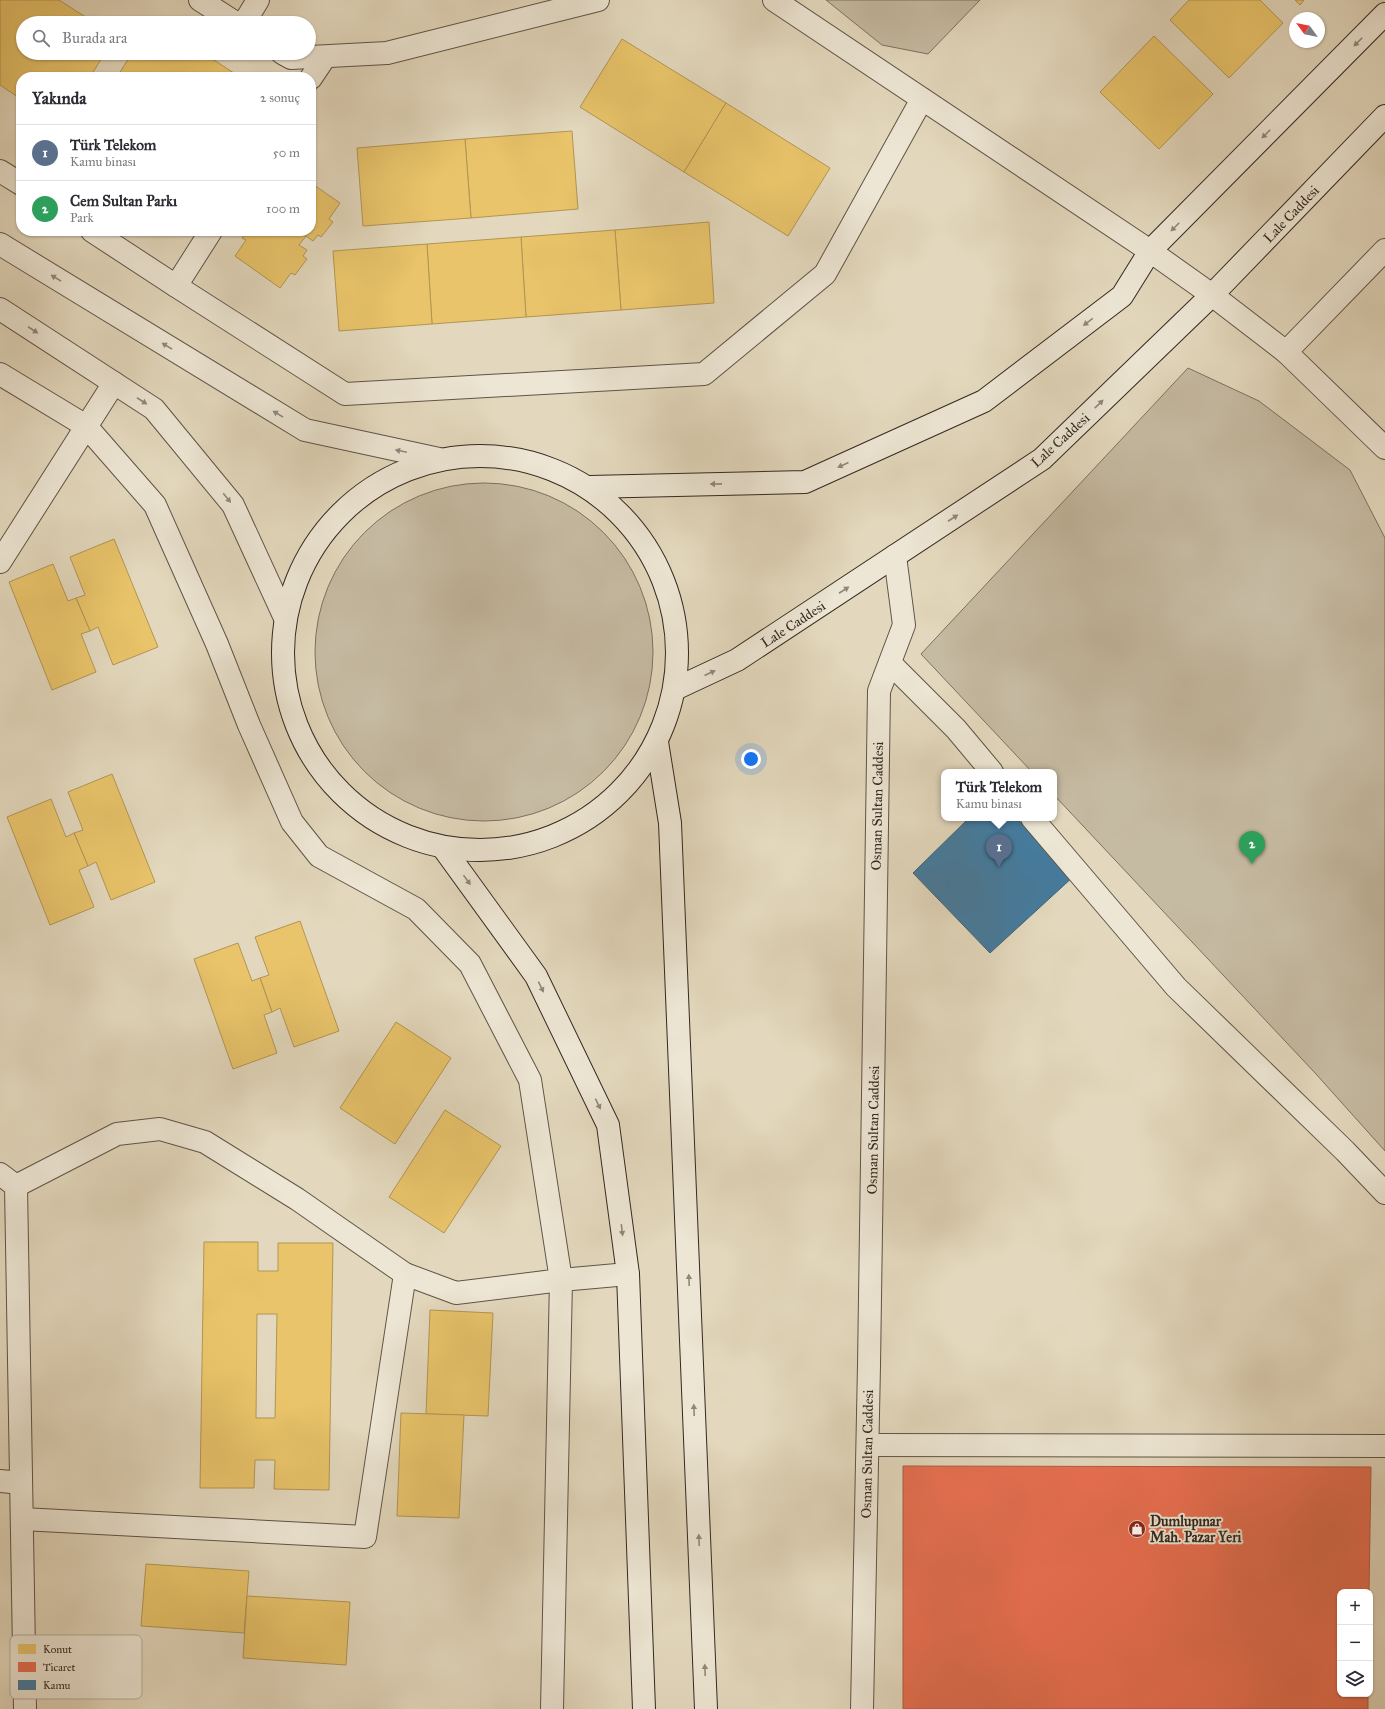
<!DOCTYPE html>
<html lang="tr">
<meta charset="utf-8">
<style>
body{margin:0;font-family:"IM FELL Great Primer",serif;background:#f7f7f7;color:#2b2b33}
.controls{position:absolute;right:12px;bottom:12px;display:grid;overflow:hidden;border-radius:8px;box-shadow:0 1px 3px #0004}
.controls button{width:36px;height:36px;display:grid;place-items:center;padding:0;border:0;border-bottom:1px solid #e1e1e2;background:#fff;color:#2b2b33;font:20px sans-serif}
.compass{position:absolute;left:1289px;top:12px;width:36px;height:36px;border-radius:50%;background:#fff;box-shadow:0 1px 3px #0004;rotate:303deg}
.you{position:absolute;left:751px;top:759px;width:14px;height:14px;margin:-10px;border:3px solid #fff;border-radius:50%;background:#1a73e8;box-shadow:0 0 0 6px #1a73e833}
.badge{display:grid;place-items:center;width:26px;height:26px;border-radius:50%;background:#d93025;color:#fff;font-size:13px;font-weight:700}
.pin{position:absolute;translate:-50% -33px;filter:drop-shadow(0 1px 2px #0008)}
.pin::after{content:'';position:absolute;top:21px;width:14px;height:12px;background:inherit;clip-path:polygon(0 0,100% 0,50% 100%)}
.popup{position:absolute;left:941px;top:769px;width:116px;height:52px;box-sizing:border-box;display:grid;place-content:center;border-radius:8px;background:#fff;filter:drop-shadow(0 1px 3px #0005);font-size:13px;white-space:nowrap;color:#7c7c81}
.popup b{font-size:15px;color:#2b2b33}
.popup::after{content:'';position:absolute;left:50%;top:100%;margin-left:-8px;border:8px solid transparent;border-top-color:#fff}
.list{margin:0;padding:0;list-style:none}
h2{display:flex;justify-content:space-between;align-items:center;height:52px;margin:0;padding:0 16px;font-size:17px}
h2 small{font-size:13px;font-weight:400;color:#7c7c81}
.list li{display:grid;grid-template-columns:26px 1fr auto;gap:12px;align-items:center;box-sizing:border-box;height:56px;padding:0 16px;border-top:1px solid #e1e1e2}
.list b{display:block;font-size:15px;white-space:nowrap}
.list p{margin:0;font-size:13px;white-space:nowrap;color:#7c7c81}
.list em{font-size:13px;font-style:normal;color:#7c7c81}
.icon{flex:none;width:22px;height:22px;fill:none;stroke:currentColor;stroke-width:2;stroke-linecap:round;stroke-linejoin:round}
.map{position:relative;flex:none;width:1385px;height:1709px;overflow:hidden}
.search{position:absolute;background:#fff;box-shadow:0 1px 3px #0004;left:16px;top:16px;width:300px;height:44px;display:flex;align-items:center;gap:10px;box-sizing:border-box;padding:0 14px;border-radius:22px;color:#7c7c81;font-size:15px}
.panel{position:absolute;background:#fff;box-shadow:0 1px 3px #0004;left:16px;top:72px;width:300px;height:164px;border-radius:16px}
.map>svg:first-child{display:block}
.green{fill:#c5baa2;stroke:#7c7161}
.homes{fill:#e9c46a;stroke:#b29554;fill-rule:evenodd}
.shops{fill:#e76f51;stroke:#b15a42}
.public{fill:#457b9d;stroke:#406278}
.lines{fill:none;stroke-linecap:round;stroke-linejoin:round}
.minor-casing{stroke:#5f5447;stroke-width:24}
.tertiary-casing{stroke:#5f5447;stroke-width:24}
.secondary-casing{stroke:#332820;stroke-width:24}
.minor{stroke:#ede6d4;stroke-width:22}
.tertiary{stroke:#ede6d4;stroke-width:22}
.secondary{stroke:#ede6d4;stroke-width:22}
.oneway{fill:#90877a}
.labels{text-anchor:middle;stroke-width:4;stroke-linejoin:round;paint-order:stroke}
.street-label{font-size:14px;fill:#332820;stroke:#ede6d4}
.poi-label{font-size:14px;font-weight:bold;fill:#332820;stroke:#ede6d4;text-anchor:start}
.key{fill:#ede6d4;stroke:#b5ad9e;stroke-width:1}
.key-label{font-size:11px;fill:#332820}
</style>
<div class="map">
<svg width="1385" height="1709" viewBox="0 0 1385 1709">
<rect width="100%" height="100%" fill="#e3d8bd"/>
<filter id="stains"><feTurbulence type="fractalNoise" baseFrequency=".005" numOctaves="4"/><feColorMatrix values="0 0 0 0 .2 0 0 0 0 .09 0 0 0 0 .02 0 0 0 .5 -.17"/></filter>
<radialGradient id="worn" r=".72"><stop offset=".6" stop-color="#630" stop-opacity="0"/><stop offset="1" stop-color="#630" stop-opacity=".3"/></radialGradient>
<g class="green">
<polygon points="826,0 980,0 928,54 882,45"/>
<polygon points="1188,368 1259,401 1350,470 1385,538 1385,1151 1316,1074 1054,795 1054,772 1032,772 921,654"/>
<circle cx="484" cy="652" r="169"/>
</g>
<g class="homes">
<polygon points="0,0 59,0 95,23 23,23 23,53 105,53 90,77 21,77 21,99 0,85"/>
<polygon points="1189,0 1260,0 1283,23 1229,78 1170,20"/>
<polygon points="1295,0 1304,0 1300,5"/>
<polygon points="1154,36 1213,94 1159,149 1100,92"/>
<polygon points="622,39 726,103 684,172 580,107"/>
<polygon points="132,53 203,53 240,77 117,77"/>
<polygon points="726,103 830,168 788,236 684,172"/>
<polygon points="572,131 578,209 471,218 465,139"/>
<polygon points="465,139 471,218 363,226 357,148"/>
<polygon points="311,183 340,203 329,219 333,222 321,237 318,235 313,241 306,236 299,245 307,250 303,256 307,259 295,275 291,273 280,288 235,256 246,240 242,238 247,231 311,231"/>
<polygon points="709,222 714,303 621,310 615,230"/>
<polygon points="615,230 621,310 526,317 521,237"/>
<polygon points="521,237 526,317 432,324 427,244"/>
<polygon points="427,244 432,324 339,331 333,251"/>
<polygon points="114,539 158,647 113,665 98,627 90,631 76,598 85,595 70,557"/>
<polygon points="53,564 68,601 76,598 90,631 81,634 96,672 52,690 9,582"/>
<polygon points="112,774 155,882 111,900 96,862 88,866 74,833 83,830 68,792"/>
<polygon points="51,799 66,837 74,833 88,866 79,870 94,907 50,925 7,817"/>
<polygon points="300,921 339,1031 294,1047 280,1008 272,1012 260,978 269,975 255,937"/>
<polygon points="238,943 252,981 260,978 272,1012 264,1015 277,1053 233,1069 194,959"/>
<polygon points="396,1022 451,1058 395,1144 340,1108"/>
<polygon points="445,1110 501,1146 444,1233 389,1197"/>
<path d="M 204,1242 L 258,1242 L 258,1271 L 278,1271 L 278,1243 L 333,1243 L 329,1490 L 274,1489 L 275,1460 L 255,1460 L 254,1488 L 200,1488 ZM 257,1314 L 277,1314 L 275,1418 L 256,1418 Z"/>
<polygon points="430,1310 493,1313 488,1416 426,1414"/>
<polygon points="401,1413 464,1415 459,1518 397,1516"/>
<polygon points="146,1564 249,1571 244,1633 141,1626"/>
<polygon points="247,1596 350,1602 346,1665 243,1658"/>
</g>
<polygon class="shops" points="903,1466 1371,1467 1369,1592 1340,1592 1340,1694 1368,1694 1368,1709 903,1709"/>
<polygon class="public" points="969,818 1016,818 1074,876 990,953 913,873"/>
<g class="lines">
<g class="minor-casing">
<g id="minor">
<polyline points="200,0 236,23"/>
<polyline points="774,0 1150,251 1212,295 1286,352 1385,448"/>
<polyline points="244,23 258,0"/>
<polyline points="282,53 291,58 387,53 598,0"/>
<polyline points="311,78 325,57"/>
<polyline points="0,171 21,184"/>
<polyline points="92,231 176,286 211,231"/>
<polyline points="176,286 345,394 704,374 825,274 922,99"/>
<polyline points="0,374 86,426 155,505 217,644 249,725 292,822 319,856 416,909 470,964 530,1080 561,1280 456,1293 405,1274 297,1199 205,1142 160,1129 117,1134 16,1186"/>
<polyline points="0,562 114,383"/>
<polyline points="890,663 956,729 992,772"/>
<polyline points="1032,818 1176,987 1345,1151 1385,1193"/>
<polyline points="0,1174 16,1186 25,1709"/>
<polyline points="868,1445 1385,1446"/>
<polyline points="0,1481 21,1483"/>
<polyline points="22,1519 365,1537 405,1274"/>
<polyline points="552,1709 561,1280 628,1274"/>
</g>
</g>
<g class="tertiary-casing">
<g id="tertiary">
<polyline points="0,244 305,430 439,459"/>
<polyline points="0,309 154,409 233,505 285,618"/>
<polyline points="1286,352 1385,250"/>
<polyline points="862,1709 869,1365 879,691 904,625 895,556"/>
</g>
</g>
<g class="secondary-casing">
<g id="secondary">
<circle cx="480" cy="653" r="197"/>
<polyline points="589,487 805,482 984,401 1122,296 1150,251 1385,14"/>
<polyline points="675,689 737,660 1042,459 1212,295 1385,116"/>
<polyline points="657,742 670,823 706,1709"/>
<polyline points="444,849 536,976 608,1125 628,1274 644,1709"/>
</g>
</g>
<use href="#minor" class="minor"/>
<use href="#tertiary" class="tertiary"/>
<use href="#secondary" class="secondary"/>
</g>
<defs><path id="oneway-solid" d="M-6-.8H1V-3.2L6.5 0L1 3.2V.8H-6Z"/></defs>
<g class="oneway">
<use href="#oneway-solid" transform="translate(1358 42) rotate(135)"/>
<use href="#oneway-solid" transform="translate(1266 134) rotate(135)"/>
<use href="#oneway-solid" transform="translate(1175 227) rotate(135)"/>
<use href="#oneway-solid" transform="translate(56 278) rotate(-149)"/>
<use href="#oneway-solid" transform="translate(1088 322) rotate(143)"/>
<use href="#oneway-solid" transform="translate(33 330) rotate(33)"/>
<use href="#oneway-solid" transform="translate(167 346) rotate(-149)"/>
<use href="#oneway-solid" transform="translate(142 401) rotate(33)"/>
<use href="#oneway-solid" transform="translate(1099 404) rotate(-44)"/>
<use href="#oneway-solid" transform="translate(278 414) rotate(-149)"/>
<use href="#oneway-solid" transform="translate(401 451) rotate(-168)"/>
<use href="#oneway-solid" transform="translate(843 465) rotate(156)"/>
<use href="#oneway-solid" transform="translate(716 484) rotate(179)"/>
<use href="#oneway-solid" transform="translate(227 498) rotate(51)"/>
<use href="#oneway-solid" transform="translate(953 518) rotate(-33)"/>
<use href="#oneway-solid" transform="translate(844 590) rotate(-33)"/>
<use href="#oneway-solid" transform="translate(710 673) rotate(-25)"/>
<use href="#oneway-solid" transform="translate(467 880) rotate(54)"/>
<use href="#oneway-solid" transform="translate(541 987) rotate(64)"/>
<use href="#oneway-solid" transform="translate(598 1104) rotate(64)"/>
<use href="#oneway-solid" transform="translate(622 1230) rotate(83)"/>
<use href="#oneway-solid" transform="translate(689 1280) rotate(-92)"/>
<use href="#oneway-solid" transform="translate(694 1410) rotate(-92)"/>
<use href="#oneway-solid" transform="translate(699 1540) rotate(-92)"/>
<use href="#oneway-solid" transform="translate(705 1670) rotate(-92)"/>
</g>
<defs>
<g id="shop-disc" transform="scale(0.9)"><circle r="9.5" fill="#8f2418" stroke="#ede6d4"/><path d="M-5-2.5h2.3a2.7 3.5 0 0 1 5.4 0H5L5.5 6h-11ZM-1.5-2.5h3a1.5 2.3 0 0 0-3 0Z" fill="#fff"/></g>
</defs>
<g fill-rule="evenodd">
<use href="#shop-disc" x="1137" y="1529"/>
</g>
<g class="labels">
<g class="street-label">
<text transform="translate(1291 214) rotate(-46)" y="5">Lale Caddesi</text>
<text transform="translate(1060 440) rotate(-42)" y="5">Lale Caddesi</text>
<text transform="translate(793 624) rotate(-33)" y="5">Lale Caddesi</text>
<text transform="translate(877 806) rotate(-89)" y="5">Osman Sultan Caddesi</text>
<text transform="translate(873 1130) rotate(-89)" y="5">Osman Sultan Caddesi</text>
<text transform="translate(867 1454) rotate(-89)" y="5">Osman Sultan Caddesi</text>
</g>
<g class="poi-label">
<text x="1150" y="1526">Dumlupınar<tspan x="1150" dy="16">Mah. Pazar Yeri</tspan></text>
</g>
</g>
<rect x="10" y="1635" width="132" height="64" rx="6" class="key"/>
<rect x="18" y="1644" width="18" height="10" fill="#e9c46a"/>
<rect x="18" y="1662" width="18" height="10" fill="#e76f51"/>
<rect x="18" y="1680" width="18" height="10" fill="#457b9d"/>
<g class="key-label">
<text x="43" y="1653">Konut</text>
<text x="43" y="1671">Ticaret</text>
<text x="43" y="1689">Kamu</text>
</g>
<rect width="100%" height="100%" filter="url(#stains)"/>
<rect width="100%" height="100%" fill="url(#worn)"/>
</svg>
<div class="controls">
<button>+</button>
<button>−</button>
<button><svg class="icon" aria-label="layers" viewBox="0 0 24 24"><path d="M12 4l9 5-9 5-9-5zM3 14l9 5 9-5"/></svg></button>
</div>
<svg class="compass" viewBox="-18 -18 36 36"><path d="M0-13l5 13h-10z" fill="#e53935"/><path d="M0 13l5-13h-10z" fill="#7c7c81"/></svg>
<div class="you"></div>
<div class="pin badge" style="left:999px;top:867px;background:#5c6f8a">1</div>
<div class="popup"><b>Türk Telekom</b>Kamu binası</div>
<div class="pin badge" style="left:1252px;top:864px;background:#2e9e5b">2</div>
<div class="search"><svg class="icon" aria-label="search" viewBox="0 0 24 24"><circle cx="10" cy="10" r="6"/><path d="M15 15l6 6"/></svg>Burada ara</div>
<section class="panel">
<h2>Yakında<small>2 sonuç</small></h2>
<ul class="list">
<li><span class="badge" style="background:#5c6f8a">1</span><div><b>Türk Telekom</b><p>Kamu binası</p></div><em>50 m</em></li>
<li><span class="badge" style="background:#2e9e5b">2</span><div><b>Cem Sultan Parkı</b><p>Park</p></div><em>100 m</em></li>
</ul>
</section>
</div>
